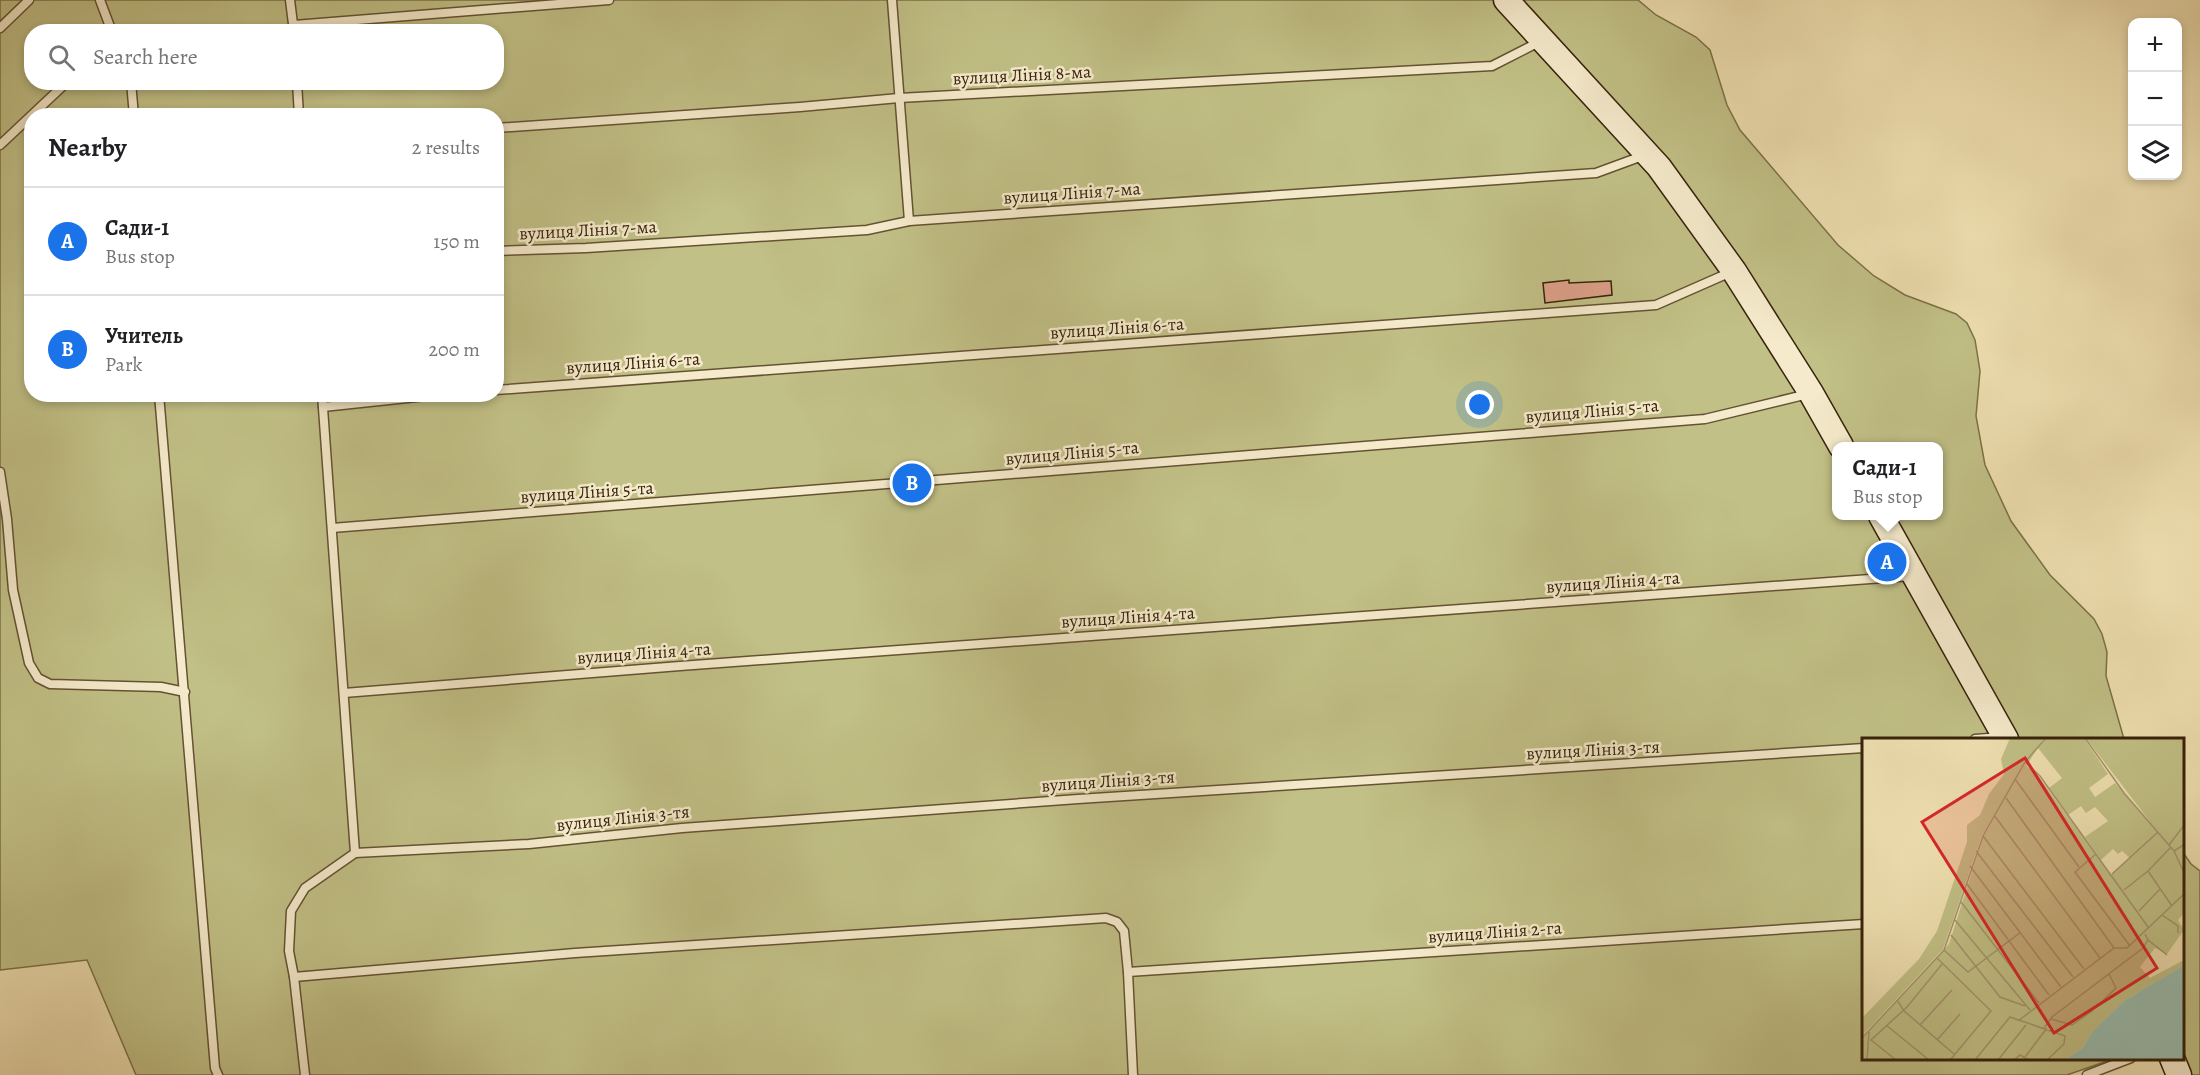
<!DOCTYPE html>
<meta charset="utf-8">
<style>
body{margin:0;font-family:Alegreya,serif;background:#f2f2f2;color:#202124}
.controls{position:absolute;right:18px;top:18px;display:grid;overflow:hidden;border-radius:12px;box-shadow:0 3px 9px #0003}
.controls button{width:54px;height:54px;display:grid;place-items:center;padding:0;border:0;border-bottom:2px solid #e0e0e0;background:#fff;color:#202124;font:30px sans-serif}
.you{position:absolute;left:1480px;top:405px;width:21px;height:21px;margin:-15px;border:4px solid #fff;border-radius:50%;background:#1a73e8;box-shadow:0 0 0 9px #1a73e833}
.badge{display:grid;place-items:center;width:39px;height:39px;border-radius:50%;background:#1a73e8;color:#fff;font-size:20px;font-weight:700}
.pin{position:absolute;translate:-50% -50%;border:3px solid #fff;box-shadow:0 2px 6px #0006}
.popup{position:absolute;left:1832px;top:442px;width:111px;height:78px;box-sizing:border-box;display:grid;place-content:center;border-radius:12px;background:#fff;filter:drop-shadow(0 2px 4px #0005);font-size:20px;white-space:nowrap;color:#757577}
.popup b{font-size:22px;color:#202124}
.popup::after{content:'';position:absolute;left:50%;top:100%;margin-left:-12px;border:12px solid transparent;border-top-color:#fff}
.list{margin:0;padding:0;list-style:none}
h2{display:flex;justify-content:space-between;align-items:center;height:78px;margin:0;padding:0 24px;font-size:26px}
h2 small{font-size:20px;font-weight:400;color:#757577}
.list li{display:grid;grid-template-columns:39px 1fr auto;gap:18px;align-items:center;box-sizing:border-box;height:108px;padding:0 24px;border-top:2px solid #e0e0e0}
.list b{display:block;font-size:22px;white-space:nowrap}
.list p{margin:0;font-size:20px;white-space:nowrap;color:#757577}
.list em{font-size:20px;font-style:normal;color:#757577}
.icon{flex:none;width:33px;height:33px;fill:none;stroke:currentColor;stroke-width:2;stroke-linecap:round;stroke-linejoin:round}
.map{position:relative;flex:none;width:2200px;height:1075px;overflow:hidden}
.search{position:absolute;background:#fff;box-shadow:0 3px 9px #0003;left:24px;top:24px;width:480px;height:66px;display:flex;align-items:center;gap:15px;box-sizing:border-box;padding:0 21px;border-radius:24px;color:#757577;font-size:22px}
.panel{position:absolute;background:#fff;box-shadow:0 3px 9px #0003;left:24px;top:108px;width:480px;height:294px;border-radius:24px}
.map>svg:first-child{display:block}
.green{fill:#c1c086;stroke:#7c7148;stroke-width:1.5;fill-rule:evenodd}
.building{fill:#dda18a;stroke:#37220a;stroke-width:1.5}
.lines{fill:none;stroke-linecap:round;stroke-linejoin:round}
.service-casing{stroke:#655234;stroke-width:11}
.secondary-casing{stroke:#37220a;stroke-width:27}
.service{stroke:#f5ebcc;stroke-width:8}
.secondary{stroke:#f5ebcc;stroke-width:24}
.labels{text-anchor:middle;stroke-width:5;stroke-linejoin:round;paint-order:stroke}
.street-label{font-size:18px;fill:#37220a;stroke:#f5ebcc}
.inset-road{fill:none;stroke:#a5946e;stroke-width:1.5}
.view{fill:#d62828;fill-opacity:0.15;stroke:#d62828;stroke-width:3}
.inset-edge{fill:none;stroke:#37220a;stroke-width:3}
</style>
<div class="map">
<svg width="2200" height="1075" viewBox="0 0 2200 1075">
<rect width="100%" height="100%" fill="#efe0b1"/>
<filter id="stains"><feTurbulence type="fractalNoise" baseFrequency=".00333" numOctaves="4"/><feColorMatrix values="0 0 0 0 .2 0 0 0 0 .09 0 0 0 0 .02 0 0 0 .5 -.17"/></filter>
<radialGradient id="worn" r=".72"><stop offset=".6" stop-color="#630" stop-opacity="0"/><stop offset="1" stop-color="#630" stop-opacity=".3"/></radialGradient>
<g class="green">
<path d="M 0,0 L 1494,0 L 1633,152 L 1700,239 L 1836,452 L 1836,516 L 1872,516 L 1998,739 L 1864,739 L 1864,1058 L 2113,1059 L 2067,1075 L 136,1075 L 87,960 L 0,970 ZM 32,32 L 496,32 L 496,82 L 32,82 ZM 32,116 L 496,116 L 496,394 L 32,394 Z"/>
<polygon points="1520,0 1638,0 1656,15 1696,37 1710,50 1727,105 1740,130 1838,245 1874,276 1905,295 1956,314 1967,323 1975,340 1980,371 1976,416 1985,465 2011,521 2050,575 2094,619 2102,634 2107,652 2106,676 2124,739 2017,739 1891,516 1938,516 1938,446 1852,446"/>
<polygon points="2184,854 2191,864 2200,871 2200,1075 2189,1075 2184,1058"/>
</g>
<polygon class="building" points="1569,280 1569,283 1611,281 1612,295 1545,303 1543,283"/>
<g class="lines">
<g class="service-casing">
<g id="service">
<polyline points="100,0 112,32"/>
<polyline points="290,0 294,32"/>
<polyline points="892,0 909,221"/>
<polyline points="294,25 609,0"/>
<polyline points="0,28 29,0"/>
<polyline points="131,82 134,116"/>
<polyline points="297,82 299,116"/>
<polyline points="496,128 800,107 899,98 1492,66 1541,41"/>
<polyline points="0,145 67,82"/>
<polyline points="496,251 586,248 867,230 909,221 1596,173 1645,155"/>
<polyline points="496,390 1656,305 1731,272"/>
<polyline points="159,394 215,1068 218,1075"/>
<polyline points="323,407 445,394"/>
<polyline points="0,472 7,519 13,590 29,663 38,678 50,684 161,687 185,692"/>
<polyline points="332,528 1705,419 1808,394"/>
<polyline points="344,693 680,666 1911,576"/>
<polyline points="1975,739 2001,737"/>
<polyline points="355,853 529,844 682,828 1078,799 1864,748"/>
<polyline points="1128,972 1864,924"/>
<polyline points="294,977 575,953 1106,918 1117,922 1124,931 1128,972 1133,1075"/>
<polyline points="305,1075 294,977 289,951 291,911 305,888 355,853 322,394"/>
<polyline points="2087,1075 2131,1058"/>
</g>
</g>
<g class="secondary-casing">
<g id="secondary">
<polyline points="1506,0 1659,167 1734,271 1811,393 1841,446"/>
<polyline points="1881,516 2006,739"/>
<polyline points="2172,1058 2179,1075"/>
</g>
</g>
<use href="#service" class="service"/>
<use href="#secondary" class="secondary"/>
</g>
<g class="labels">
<g class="street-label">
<text transform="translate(1022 75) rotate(-3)" y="6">вулиця Лінія 8-ма</text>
<text transform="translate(1072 193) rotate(-4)" y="6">вулиця Лінія 7-ма</text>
<text transform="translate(588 230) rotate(-3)" y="6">вулиця Лінія 7-ма</text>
<text transform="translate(1117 328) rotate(-4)" y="6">вулиця Лінія 6-та</text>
<text transform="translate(633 363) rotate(-4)" y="6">вулиця Лінія 6-та</text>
<text transform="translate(1592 411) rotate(-5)" y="6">вулиця Лінія 5-та</text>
<text transform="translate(1072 453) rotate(-5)" y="6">вулиця Лінія 5-та</text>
<text transform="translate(587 492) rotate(-4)" y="6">вулиця Лінія 5-та</text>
<text transform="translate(1613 582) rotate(-4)" y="6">вулиця Лінія 4-та</text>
<text transform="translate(1128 617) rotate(-4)" y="6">вулиця Лінія 4-та</text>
<text transform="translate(644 653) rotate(-4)" y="6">вулиця Лінія 4-та</text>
<text transform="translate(1593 750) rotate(-3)" y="6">вулиця Лінія 3-тя</text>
<text transform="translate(1108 781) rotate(-4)" y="6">вулиця Лінія 3-тя</text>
<text transform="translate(623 818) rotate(-6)" y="6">вулиця Лінія 3-тя</text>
<text transform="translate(1495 932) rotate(-4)" y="6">вулиця Лінія 2-га</text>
</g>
</g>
<g transform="translate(1862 738)">
<rect width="322" height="322" fill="#efe0b1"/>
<path d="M 148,0 L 182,0 L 120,98 L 81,211 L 0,298 L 0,280 L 57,221 L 75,193 L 105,104 L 105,87 L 118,77 L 127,56 L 142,36 L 139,21 ZM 185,0 L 222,0 L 246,36 L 227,50 L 233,59 L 253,45 L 289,85 L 224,0 L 322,0 L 323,174 L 316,182 L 322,192 L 305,216 L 293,210 L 278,229 L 288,240 L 322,222 L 322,227 L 262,263 L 230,294 L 221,310 L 202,322 L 0,322 L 0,301 L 87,206 L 121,99 L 163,27 L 174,35 L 249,137 L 268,120 L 260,113 L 256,116 L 251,111 L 239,122 L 223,99 L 246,83 L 233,69 L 224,75 L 219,68 L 206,77 L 187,50 L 200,40 L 176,10 Z" fill="#c1c086"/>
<path d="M 322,227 L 322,322 L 202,322 L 221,310 L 230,294 L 262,263 Z" fill="#9abdb0"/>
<path class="inset-road" d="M 223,0 L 262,55 L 312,113 L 323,106M 163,24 L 178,38 L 286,189M 153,41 L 217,129M 144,60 L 252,210M 132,77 L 238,220M 121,98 L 222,231M 307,107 L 323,86M 309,109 L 286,133 L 310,168M 114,113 L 211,239M 312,113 L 323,137M 234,116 L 213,134 L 268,208M 108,128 L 199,249M 250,136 L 296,94M 105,146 L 187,257M 262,152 L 286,133M 99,164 L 177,265M 277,173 L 298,151M 300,177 L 316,188 L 316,195M 93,182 L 168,272M 89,197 L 138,259 L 163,268M 286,202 L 305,217M 82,212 L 106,234 L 159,194M 75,220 L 129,273 L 88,322M 35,262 L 42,273 L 92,316M 189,281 L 210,287 L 230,273 L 254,250 L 247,236M 156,283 L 252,210 L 265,210 L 323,155M 24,287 L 67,322M 58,287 L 90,252M 182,290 L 190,279 L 281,210 L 286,202 L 283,196M 0,300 L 82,212 L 121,98 L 163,24 L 184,0M 75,302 L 98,276M 163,319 L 185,290M 5,322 L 7,294M 34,322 L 9,302 L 45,269 L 81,225M 113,322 L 148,279 L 203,298 L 202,306 L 185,322M 136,322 L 164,287M 152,322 L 158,317 L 167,322"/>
<path class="view" d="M 163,20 L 295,230 L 192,295 L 60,84 Z"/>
<rect width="322" height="322" class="inset-edge"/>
</g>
<rect width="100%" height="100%" filter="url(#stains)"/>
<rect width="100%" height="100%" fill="url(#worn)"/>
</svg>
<div class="controls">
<button>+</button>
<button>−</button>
<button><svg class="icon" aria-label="layers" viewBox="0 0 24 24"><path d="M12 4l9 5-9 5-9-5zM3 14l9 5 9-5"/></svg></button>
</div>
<div class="you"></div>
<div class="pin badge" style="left:1887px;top:562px">A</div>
<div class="popup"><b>Сади-1</b>Bus stop</div>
<div class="pin badge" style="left:912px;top:483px">B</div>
<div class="search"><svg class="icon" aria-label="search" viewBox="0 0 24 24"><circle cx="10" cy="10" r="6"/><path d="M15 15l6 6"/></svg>Search here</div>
<section class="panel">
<h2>Nearby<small>2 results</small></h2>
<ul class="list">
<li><span class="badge">A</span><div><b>Сади-1</b><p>Bus stop</p></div><em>150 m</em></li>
<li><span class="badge">B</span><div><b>Учитель</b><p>Park</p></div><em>200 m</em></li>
</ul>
</section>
</div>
